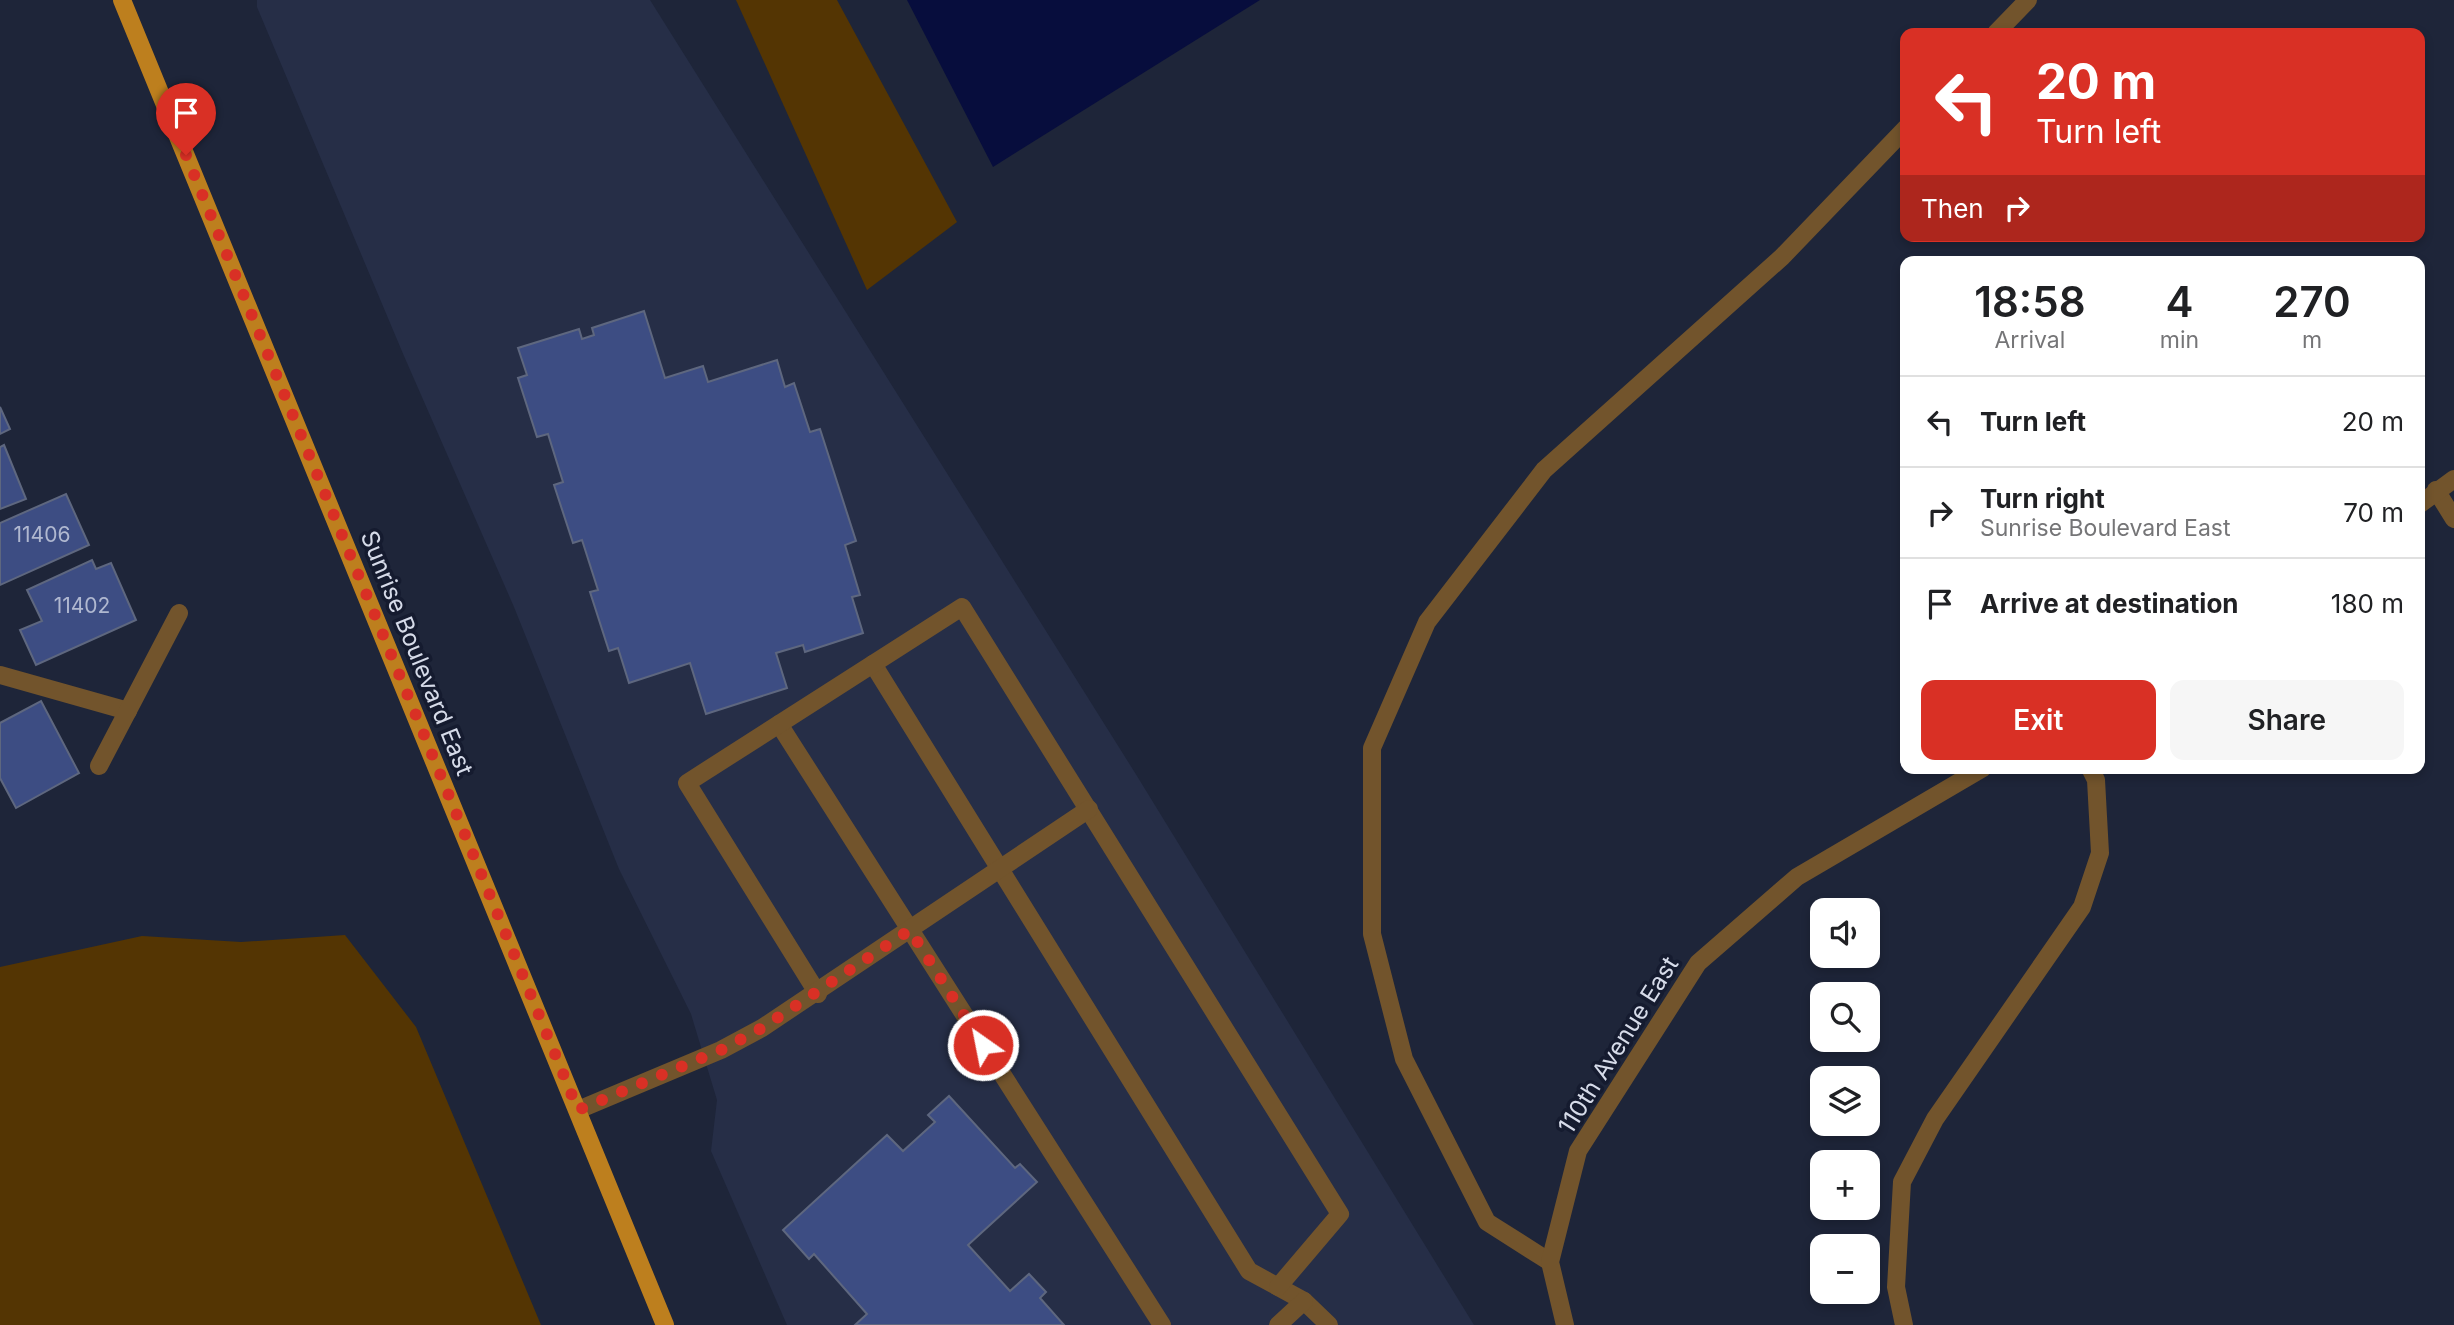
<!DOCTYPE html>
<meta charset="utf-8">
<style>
:root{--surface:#fff;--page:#f6f6f6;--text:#202124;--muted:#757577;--line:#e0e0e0;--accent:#d93025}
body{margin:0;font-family:Inter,sans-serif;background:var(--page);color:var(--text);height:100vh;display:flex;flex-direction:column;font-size:26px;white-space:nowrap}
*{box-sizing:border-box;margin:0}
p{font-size:23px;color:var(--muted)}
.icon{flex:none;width:38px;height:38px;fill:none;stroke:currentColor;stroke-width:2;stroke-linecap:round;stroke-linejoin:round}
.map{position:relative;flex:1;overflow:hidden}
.sheet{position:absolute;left:1900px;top:256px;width:525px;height:518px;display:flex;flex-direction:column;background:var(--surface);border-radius:14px;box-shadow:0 4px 10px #0003}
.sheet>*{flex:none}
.banner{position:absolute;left:1900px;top:28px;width:525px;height:214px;border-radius:14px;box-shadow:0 4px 10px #0003;background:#d93025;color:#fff;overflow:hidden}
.controls{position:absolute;left:1810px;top:898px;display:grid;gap:14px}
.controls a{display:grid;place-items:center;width:70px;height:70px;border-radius:14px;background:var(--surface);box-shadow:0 4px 10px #0003;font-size:35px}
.pin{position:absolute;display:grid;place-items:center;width:60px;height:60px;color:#fff;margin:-72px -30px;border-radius:50% 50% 50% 0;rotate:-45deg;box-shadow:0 0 7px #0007}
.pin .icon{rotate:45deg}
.me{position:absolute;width:77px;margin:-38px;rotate:327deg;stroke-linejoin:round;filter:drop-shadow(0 0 5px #0008)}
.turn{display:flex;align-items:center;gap:24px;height:147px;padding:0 21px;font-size:32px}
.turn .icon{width:91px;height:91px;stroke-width:2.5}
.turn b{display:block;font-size:49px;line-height:60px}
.then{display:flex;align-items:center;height:66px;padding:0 21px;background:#0003;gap:14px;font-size:26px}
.eta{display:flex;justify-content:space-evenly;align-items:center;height:119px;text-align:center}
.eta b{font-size:42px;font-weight:600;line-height:49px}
.button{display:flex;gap:14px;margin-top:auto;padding:14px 21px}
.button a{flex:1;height:80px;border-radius:14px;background:var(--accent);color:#fff;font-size:28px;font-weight:600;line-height:80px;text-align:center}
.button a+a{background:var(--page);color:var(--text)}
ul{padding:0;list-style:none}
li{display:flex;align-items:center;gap:21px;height:91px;padding:0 21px;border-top:2px solid var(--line)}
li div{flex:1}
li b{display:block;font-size:26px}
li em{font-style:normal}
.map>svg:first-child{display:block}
.built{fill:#262e47}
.green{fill:#543503}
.water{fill:#070d3d}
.building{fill:#3d4d83;stroke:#5e677f;stroke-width:2}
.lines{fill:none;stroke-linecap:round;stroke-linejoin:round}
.minor{stroke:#72542c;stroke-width:18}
.major{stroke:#bd7f1e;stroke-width:18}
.route{stroke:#d93025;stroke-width:12;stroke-dasharray:0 21.6}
.labels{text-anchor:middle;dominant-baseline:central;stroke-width:7;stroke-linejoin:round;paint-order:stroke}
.number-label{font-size:21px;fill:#b0b8d0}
.street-label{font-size:24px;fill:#d6dbe9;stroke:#151b2f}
</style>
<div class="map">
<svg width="2454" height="1325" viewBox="0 0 2454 1325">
<rect width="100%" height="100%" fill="#1e2539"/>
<!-- built -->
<path class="built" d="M257 0H650L1137 776 1474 1325H787L711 1151 717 1100 691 1014 619 869 514 607 404 356 257 7Z"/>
<!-- green -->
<g class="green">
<path d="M736 0H837L957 222 867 290Z"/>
<path d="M345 935 416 1027 541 1325H0V967L142 936 241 942Z"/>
</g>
<!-- water -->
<path class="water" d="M907 0H1260L993 167Z"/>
<!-- building -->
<g class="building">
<path d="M644 311 665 378 703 366 708 382 777 360 785 387 794 383 810 432 820 429 856 541 845 545 860 595 852 597 863 633 805 652 803 645 776 653 787 688 706 714 690 663 629 683 618 648 609 651 590 592 598 590 582 540 573 543 554 485 563 482 548 434 537 437 518 378 527 375 518 348 579 329 582 339 594 335 592 328Z"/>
<path d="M0 407 10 429 0 434Z"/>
<path d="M4 445 26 499 0 509V447Z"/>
<path d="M66 494 89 545 0 585V523Z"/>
<path d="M92 560 96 569 111 563 136 620 36 665 20 630 42 621 27 590Z"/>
<path d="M41 701 79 773 16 808 0 778V723Z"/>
<path d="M949 1096 1015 1168 1020 1164 1037 1182 968 1245 1010 1291 1029 1274 1046 1292 1040 1298 1064 1325H855L867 1314 814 1254 809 1259 783 1230 887 1135 903 1151 935 1122 928 1115Z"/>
</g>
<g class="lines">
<!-- minor -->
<g class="minor">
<path d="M1996 33 2028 0"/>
<path d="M2436 490 2454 519"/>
<path d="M2420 504 2454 479"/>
<path d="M873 664 1249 1271 1304 1301 1329 1325"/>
<path d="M0 675 128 711"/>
<path d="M779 724 1162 1325"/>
<path d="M99 766 179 613"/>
<path d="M818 994 687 783 962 607 1340 1214 1278 1287"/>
<path d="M578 1110 721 1050 762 1028 1089 809"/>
<path d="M1550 1262 1487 1222 1404 1059 1372 934V748L1427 622 1544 470 1782 257 1906 128"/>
<path d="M1278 1325 1304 1301"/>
<path d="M1565 1325 1550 1262 1578 1151 1698 963 1797 877 1983 768"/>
<path d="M1904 1325 1896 1287 1902 1182 1935 1119 2082 907 2100 853 2096 780 2090 768"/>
</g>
<!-- major -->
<path class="major" d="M122 0 665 1325"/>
</g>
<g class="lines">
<!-- route -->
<path class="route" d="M186 155 578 1110 721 1050 762 1028 910 930 983 1045"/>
</g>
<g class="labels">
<!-- number labels -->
<g class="number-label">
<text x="42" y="534">11406</text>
<text x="82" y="605">11402</text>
</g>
<!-- street labels -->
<g class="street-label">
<text transform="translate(417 653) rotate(68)">Sunrise Boulevard East</text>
<text transform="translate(1618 1045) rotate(-58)">110th Avenue East</text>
</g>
</g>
</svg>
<div class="controls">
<a><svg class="icon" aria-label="sound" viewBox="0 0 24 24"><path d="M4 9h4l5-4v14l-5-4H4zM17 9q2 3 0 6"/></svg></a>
<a><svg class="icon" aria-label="search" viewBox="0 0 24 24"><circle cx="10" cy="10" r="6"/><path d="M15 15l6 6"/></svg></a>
<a><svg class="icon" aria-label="layers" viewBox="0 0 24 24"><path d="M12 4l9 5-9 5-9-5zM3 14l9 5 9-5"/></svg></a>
<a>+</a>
<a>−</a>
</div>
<div class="pin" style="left:186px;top:155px;background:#d93025"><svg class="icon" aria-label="arrive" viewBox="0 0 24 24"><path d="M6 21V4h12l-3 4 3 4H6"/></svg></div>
<svg class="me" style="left:983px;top:1045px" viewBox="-20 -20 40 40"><circle r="17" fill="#d93025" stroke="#fff" stroke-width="3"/><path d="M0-11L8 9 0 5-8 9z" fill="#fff"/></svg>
<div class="banner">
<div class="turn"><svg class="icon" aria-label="left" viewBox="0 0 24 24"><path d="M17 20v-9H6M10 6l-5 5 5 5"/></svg><div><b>20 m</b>Turn left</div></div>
<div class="then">Then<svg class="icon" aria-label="right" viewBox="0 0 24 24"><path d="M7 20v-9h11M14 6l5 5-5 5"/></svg></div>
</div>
<section class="sheet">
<div class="eta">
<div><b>18:58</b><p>Arrival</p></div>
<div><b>4</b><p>min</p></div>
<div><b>270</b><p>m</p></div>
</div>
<ul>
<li><svg class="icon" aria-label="left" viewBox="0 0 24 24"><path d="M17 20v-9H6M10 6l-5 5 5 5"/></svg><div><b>Turn left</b></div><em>20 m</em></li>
<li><svg class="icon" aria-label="right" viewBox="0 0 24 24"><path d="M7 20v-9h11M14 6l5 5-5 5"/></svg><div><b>Turn right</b><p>Sunrise Boulevard East</p></div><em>70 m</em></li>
<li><svg class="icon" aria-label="arrive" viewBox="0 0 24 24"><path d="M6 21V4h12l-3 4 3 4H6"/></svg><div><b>Arrive at destination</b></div><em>180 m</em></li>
</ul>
<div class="button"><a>Exit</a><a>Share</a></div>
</section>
</div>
